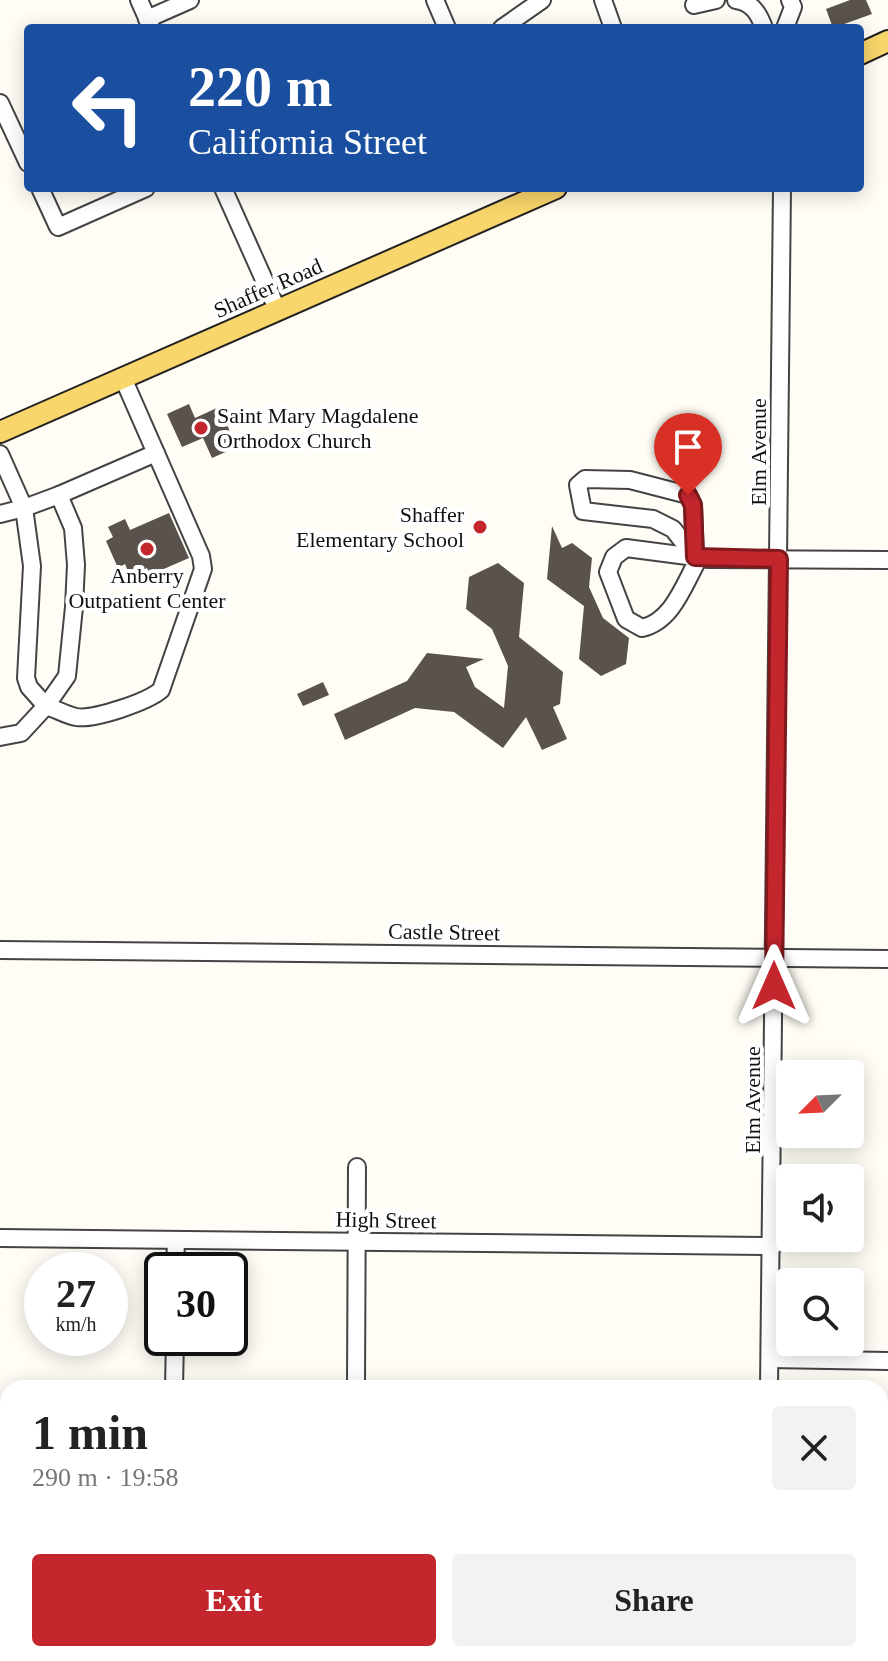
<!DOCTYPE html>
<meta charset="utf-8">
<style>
:root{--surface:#fff;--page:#f2f2f2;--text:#222;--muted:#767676;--accent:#c4262e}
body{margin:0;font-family:Georgia,serif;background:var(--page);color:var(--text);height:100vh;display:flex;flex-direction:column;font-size:30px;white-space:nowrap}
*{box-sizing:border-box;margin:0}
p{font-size:26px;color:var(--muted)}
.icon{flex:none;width:44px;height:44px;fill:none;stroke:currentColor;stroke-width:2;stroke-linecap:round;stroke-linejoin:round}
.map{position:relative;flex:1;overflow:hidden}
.side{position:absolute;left:0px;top:1380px;width:888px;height:282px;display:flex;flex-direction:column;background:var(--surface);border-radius:24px 24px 0 0;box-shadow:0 4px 20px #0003}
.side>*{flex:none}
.top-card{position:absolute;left:24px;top:24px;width:840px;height:168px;border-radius:8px;box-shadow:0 4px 20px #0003;background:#1a4fa0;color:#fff;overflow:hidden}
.needle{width:52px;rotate:246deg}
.buttons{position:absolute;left:776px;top:1060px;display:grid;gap:16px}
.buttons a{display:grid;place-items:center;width:88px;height:88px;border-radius:8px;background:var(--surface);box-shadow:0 4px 20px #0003;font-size:40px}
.speed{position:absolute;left:24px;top:1252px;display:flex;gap:16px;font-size:40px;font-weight:700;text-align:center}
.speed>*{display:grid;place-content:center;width:104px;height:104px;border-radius:50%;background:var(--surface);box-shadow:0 4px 20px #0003;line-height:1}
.speed small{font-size:20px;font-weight:400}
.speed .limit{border:4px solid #111;border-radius:12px;background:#fff;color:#111}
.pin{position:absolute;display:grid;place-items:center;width:68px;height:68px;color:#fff;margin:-82px -34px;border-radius:50% 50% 50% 0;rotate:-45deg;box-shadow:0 0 8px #0007}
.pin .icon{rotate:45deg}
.me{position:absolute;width:88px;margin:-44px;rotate:0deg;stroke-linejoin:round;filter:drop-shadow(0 0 6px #0008)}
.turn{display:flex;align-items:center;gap:28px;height:168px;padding:0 32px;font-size:36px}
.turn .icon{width:104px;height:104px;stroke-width:2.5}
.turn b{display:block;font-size:56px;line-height:68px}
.round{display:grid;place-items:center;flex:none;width:84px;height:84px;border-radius:8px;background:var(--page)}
.overview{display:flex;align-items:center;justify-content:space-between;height:136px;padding:0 32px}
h1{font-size:48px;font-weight:600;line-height:60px}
.cta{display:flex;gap:16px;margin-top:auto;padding:16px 32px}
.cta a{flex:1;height:92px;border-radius:8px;background:var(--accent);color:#fff;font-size:32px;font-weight:600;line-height:92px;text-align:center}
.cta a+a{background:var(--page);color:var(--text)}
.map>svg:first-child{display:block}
.green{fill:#d5ebbd}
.building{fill:#5a524d}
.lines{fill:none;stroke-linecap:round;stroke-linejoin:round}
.minor-casing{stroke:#444;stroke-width:20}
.major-casing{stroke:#222;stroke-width:24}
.minor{stroke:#fff;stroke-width:16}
.major{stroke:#f9d66b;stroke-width:20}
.route-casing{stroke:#7f191e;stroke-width:20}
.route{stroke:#c4262e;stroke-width:14}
.poi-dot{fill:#c4262e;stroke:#fff;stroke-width:3}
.labels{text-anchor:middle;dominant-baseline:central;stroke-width:8;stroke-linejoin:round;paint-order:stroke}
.street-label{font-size:22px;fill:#111;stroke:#fff}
.poi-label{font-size:22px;fill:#111;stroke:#fff;text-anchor:start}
</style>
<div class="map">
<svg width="888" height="1661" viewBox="0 0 888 1661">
<rect width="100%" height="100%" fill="#fffdf5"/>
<!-- green -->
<path class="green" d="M880 1557 888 1558V1661H777L778 1654H880Z"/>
<!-- building -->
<g class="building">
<path d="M850 0H866L872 14 833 28 826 9Z"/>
<path d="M189 404 195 418 219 407 237 447 212 458 203 438 182 447 167 414Z"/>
<path d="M169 513 189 558 150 575 147 568 130 576 125 564 118 568 106 541 113 537 108 527 125 519 130 530Z"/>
<path d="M552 526 562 548 572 543 592 558 589 587 603 618 629 638 626 664 601 676 579 659 584 606 547 579Z"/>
<path d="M498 563 524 583 519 637 563 672 560 704 553 707 567 739 542 750 526 717 503 748 454 712 415 708 345 740 334 714 407 681 427 653 484 659 466 667 475 687 504 708 508 666 492 629 466 609 469 577Z"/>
<path d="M323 682 329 695 303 706 297 694Z"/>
</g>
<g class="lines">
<!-- minor casing -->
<g class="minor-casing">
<g id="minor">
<path d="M139 0 151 27"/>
<path d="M435 0 447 28"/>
<path d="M603 0 613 28"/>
<path d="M736 0C752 2 759 14 764 28"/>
<path d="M694 5 716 0"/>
<path d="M147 19 190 0"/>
<path d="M502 28 542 0"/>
<path d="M785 28 793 7 790 0"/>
<path d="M0 103 28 163"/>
<path d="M40 188 58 227 146 188"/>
<path d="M223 188 278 311"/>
<path d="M0 454 24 508 59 495"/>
<path d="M585 479 630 480 688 495 693 505 695 557 673 529 653 519 583 511 578 485Z"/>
<path d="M0 514 24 508 32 566 26 678 29 687 46 706 67 676 74 607 76 565 73 528 59 495 156 453"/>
<path d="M699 558C684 584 673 621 642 628L626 619 608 572 614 557 626 548 695 557 709 559 888 560"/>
<path d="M0 737 21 733 46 706C56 709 66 715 76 717 94 720 147 702 161 690L203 569 201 556 123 378"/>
<path d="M0 950 888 959"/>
<path d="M0 1238 773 1246"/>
<path d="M175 1270 176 1240"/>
<path d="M770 1359 888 1361"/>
<path d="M174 1388 175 1338"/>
<path d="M356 1388 357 1167"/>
<path d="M769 1388 782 188"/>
<path d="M880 1542H888"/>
<path d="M0 1651H8"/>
<path d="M274 1654 762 1658"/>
</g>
</g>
<!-- major casing -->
<g class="major-casing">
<g id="major">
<path d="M860 54 888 41"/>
<path d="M0 432 556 188"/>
</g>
</g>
<!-- minor -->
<use href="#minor" class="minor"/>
<!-- major -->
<use href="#major" class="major"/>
</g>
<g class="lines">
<!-- route casing -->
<g class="route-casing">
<path id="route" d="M688 495 693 505 695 557 779 559 774 986"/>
</g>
<!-- route -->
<use href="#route" class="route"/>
</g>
<!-- markers -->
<g class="poi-dot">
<circle cx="201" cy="428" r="8"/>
<circle cx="480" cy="527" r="8"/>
<circle cx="147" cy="549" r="8"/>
</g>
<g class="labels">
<!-- street labels -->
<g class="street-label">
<text transform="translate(268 288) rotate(-24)">Shaffer Road</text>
<text transform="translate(758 452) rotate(-90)">Elm Avenue</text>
<text transform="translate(444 932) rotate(1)">Castle Street</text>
<text transform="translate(752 1100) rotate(-90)">Elm Avenue</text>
<text transform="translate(386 1220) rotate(1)">High Street</text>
</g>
<!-- poi labels -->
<g class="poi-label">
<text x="217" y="415">Saint Mary Magdalene<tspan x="217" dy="25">Orthodox Church</tspan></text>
<text x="464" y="514" text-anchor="end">Shaffer<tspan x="464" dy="25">Elementary School</tspan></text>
<text x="147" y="575" text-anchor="middle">Anberry<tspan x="147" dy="25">Outpatient Center</tspan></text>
</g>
</g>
</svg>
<div class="buttons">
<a><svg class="needle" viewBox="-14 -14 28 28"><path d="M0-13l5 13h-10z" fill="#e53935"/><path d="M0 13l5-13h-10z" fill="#767676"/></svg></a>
<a><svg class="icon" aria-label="sound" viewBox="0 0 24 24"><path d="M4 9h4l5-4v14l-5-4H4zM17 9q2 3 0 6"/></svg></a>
<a><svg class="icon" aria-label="search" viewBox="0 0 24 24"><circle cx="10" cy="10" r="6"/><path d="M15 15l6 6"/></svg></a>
</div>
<div class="speed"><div>27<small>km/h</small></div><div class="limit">30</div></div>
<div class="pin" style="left:688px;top:495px;background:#d93025"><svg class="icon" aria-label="arrive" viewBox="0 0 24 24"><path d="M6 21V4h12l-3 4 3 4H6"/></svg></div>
<svg class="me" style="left:774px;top:986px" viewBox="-20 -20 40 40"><path d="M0-17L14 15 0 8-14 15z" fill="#c4262e" stroke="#fff" stroke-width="4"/></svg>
<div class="top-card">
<div class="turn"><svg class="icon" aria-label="left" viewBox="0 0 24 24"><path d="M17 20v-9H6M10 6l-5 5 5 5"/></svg><div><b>220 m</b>California Street</div></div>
</div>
<section class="side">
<div class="overview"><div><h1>1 min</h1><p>290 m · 19:58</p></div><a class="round"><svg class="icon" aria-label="close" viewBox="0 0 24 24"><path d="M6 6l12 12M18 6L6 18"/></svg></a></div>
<div class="cta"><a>Exit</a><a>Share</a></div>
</section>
</div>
